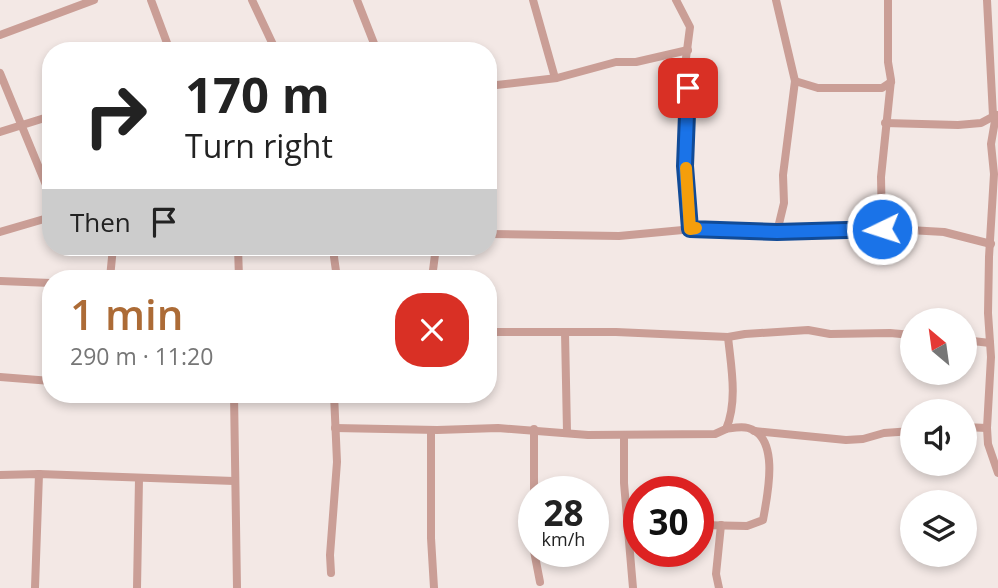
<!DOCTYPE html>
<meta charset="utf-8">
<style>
:root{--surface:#fff;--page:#f2f2f2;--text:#222;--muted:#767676;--accent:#ac6b36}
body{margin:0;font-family:"Open Sans",sans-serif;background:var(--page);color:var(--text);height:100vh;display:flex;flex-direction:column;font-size:26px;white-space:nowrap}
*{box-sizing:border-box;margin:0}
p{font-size:23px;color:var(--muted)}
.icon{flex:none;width:38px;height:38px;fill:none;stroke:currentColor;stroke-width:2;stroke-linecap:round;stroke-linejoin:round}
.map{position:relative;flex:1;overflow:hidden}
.side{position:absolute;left:42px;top:270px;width:455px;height:133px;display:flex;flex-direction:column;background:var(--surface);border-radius:28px;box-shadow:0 4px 10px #0003}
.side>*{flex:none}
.hud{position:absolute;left:42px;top:42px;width:455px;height:214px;border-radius:28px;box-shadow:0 4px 10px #0003;background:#fff;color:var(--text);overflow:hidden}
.needle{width:46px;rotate:331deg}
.controls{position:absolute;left:900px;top:308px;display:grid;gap:14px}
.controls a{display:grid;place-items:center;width:77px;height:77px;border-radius:50%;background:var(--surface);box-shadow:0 4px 10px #0003;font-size:35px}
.speed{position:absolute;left:518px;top:476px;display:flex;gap:14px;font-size:35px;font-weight:700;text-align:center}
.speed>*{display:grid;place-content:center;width:91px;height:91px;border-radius:50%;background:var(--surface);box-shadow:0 4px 10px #0003;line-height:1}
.speed small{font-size:18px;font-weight:400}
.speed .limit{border:10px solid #d22;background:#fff;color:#111}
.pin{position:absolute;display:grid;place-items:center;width:60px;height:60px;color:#fff;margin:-30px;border-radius:14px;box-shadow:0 4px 10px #0006}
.me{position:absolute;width:77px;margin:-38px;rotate:266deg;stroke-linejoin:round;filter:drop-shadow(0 0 5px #0008)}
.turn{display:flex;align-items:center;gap:24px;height:147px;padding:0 28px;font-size:32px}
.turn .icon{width:91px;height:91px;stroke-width:2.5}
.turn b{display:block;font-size:49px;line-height:60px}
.then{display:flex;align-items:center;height:66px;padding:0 28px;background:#0003;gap:14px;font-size:26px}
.round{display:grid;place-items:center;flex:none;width:74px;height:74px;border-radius:28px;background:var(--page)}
.headline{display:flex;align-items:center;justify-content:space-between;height:119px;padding:0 28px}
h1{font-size:42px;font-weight:600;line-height:52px;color:var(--accent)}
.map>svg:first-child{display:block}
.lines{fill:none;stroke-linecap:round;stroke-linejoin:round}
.street{stroke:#ca9e96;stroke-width:8}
.route-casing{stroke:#114b97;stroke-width:18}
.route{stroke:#1a73e8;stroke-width:12}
.slow{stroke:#f59e0b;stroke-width:12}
</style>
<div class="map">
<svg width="998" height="588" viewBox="0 0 998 588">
<rect width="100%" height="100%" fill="#f3e8e5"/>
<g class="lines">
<!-- street -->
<g class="street">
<path d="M151 0 170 51"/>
<path d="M252 0 276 51"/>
<path d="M357 0 377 51"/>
<path d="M533 0 555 78"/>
<path d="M676 0 690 27 686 58 685 166 690 229"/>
<path d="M776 0 795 81 783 175 784 203 777 232"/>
<path d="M987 0 993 116"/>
<path d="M0 35 94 0"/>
<path d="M0 73 51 197"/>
<path d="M795 81 818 88H882L891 82"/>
<path d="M488 86 557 78 616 62H636L688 50"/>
<path d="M996 115 991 144 994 174 989 257 988 313 991 357 987 428 988 444 998 473"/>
<path d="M885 123 958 125 981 123 996 115"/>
<path d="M0 132 51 116"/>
<path d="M882 229 881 177 891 80 888 62V0"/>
<path d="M0 232 51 217"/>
<path d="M488 234 619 236 704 228 729 231 783 232 844 231 874 228 944 232 991 244"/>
<path d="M238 247 239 278"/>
<path d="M335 247 334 257 337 278"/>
<path d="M110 278 113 247"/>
<path d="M432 278 436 247"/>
<path d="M0 281 51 283"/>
<path d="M488 332H616L728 337 745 334 808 330 830 334 890 333 912 335"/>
<path d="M565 332 567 432"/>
<path d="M964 340 990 343"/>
<path d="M0 377 51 381"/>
<path d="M234 394 237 588"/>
<path d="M964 427 987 428"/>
<path d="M335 428 437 430 498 428 588 435 715 434 726 429C738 401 731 366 728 337"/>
<path d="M431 430V538L434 588"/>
<path d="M754 431 846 440 863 439 884 433 912 431"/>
<path d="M624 435V483L633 588"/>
<path d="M0 475 39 474 234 481"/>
<path d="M700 525 747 526 763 520C767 497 781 437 748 428 741 426 733 428 726 429"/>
<path d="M534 548V429"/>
<path d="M534 551 540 582"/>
<path d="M331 573 330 555 337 462 334 394"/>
<path d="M35 588 39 474"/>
<path d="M137 588 139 479"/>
<path d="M719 588 716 574 721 525"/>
</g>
</g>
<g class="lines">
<!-- route casing -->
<g class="route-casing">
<path id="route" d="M688 88 685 166 690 229 777 232 882 229"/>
</g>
<!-- route -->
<use href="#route" class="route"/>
<!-- slow -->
<path class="slow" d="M686 168 690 229 696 228"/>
</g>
</svg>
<div class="controls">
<a><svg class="needle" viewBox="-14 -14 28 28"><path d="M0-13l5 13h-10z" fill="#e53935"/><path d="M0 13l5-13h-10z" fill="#767676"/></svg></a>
<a><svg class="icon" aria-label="sound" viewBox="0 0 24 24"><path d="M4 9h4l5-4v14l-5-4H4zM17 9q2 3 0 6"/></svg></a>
<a><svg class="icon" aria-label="layers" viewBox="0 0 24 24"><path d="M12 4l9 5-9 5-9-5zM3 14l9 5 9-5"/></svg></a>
</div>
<div class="speed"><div>28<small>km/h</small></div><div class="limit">30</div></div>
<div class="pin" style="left:688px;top:88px;background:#d93025"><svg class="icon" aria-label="arrive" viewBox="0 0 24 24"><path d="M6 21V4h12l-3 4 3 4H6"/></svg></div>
<svg class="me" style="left:882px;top:229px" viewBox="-20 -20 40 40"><circle r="17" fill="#1a73e8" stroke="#fff" stroke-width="3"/><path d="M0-11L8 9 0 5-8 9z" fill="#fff"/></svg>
<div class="hud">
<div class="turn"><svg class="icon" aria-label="right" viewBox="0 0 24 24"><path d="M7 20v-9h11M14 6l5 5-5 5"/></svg><div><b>170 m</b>Turn right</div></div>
<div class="then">Then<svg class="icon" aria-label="arrive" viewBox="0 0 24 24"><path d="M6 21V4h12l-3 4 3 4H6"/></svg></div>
</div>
<section class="side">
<div class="headline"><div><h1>1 min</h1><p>290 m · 11:20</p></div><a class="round" style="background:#d93025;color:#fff"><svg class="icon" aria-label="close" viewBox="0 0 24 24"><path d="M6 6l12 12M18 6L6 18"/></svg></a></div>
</section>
</div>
